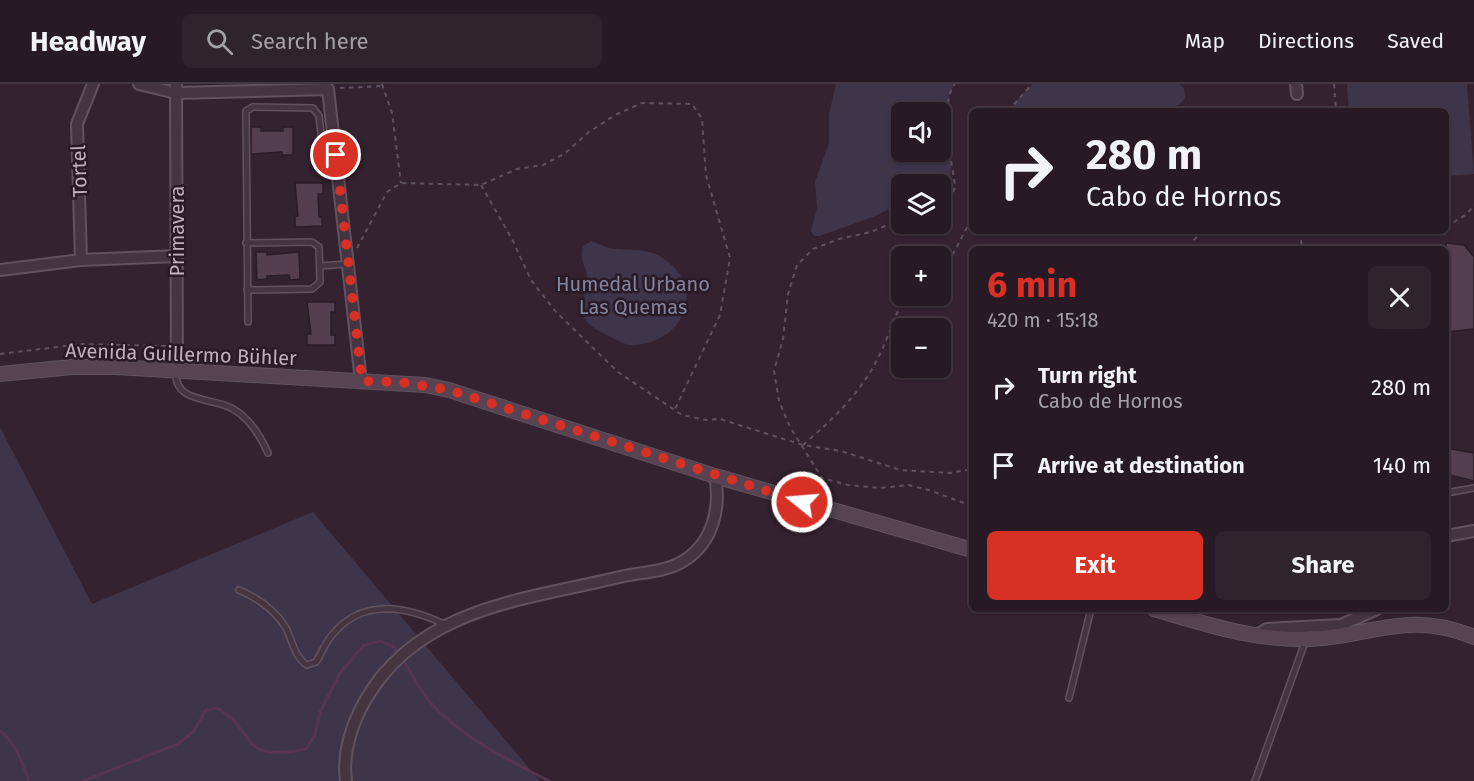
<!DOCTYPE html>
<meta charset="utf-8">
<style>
:root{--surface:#271a24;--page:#2f232c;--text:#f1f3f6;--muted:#a4a1a6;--line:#433841;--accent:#d93025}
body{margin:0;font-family:"Fira Sans",sans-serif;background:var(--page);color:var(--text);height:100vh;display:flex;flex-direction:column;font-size:22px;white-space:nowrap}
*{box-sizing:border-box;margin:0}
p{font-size:20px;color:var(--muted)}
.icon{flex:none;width:33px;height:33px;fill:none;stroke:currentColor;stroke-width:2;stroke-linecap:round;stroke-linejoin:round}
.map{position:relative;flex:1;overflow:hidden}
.details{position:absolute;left:969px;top:162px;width:480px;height:366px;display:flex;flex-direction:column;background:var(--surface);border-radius:9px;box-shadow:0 2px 4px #0004,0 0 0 2px var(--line)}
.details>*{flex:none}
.guide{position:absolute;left:969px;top:24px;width:480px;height:126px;border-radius:9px;box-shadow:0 2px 4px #0004,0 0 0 2px var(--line);background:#271a24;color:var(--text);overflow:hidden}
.buttons{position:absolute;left:891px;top:18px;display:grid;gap:12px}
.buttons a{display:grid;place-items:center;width:60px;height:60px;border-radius:9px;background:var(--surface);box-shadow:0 2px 4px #0004,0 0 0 2px var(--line);font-size:30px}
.pin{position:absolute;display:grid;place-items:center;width:51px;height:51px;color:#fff;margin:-26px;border:3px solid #fff;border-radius:50%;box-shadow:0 2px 6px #0007}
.me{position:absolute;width:66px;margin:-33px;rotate:287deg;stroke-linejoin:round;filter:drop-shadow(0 0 4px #0008)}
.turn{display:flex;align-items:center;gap:21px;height:126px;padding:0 18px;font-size:27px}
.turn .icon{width:78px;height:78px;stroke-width:2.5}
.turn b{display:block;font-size:42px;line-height:51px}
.round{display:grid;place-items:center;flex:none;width:63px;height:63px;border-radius:9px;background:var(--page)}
.overview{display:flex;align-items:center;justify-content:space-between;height:102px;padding:0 18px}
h1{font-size:36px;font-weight:700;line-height:45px;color:var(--accent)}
.primary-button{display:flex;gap:12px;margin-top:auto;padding:12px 18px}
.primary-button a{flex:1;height:69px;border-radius:9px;background:var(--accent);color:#fff;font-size:24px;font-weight:700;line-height:69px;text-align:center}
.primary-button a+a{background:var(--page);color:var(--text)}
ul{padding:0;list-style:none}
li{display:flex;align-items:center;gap:18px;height:78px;padding:0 18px}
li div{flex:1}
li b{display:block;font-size:22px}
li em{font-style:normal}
header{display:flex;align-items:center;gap:36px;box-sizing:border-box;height:84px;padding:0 30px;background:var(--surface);border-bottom:2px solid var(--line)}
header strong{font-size:28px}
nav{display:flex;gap:33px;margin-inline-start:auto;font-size:21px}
.search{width:420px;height:54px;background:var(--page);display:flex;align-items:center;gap:15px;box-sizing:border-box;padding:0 21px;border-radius:9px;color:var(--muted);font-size:22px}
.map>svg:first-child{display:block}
.green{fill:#3e354b;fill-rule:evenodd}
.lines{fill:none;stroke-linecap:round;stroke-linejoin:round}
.stream{stroke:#563550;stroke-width:3}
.building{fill:#543e50;stroke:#2b1c28;stroke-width:1.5}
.lane-casing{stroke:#62525f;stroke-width:8}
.street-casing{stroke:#62525f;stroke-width:14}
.secondary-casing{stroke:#62525f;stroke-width:16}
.path{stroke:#5e5161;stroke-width:2;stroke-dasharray:4.5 4.5;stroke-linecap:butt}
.lane{stroke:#453541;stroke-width:5}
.street{stroke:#453541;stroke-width:10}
.secondary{stroke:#574352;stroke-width:14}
.route{stroke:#d93025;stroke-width:10;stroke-dasharray:0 18}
.labels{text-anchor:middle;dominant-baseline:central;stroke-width:5;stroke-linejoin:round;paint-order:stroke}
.street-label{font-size:20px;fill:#c1afbd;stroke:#291a26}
.park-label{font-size:20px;fill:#8085a0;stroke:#291a26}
</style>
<header>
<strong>Headway</strong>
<div class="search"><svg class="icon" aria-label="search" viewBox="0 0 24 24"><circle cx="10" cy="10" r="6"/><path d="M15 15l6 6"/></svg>Search here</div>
<nav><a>Map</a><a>Directions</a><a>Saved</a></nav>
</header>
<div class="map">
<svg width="1474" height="697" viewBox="0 0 1474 697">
<rect width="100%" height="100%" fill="#342230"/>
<!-- green -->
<g class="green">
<path d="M836 0H955C935 22 966 89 941 106L940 100H902L901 118 878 131 820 152H814L811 147 817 124 815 98 829 59V30ZM940 28V68H902V28Z"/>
<path d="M1033 0H1179L1184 4 1185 14 1179 21 1150 27H1011L1016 17Z"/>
<path d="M1347 0H1467L1474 90 1446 92V27H1349Z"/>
<path d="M591 157C599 160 609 165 617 165 634 167 646 164 661 173 710 203 683 262 630 261 623 260 615 255 609 252 602 249 591 243 586 237 577 224 588 206 587 192 586 179 579 181 583 162Z"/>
<path d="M0 343 92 520 313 428 540 697H0Z"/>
</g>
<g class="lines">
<!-- stream -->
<g class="stream">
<path d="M403 576C411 589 419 604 428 616 460 653 507 675 549 697"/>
<path d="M0 647C16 659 22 678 29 697"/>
<path d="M83 697 178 660 194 647 206 626 218 624C260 652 238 678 306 665L315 651 320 628 340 589 364 561 381 557 394 563 399 571"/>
</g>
</g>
<!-- building -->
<g class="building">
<path d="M251 43H261V47H283V43H293V71H282V68L251 70Z"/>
<path d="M295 99H323V110H318L319 133H322V142L295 143V132H298Z"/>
<path d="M1446 159 1464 161 1474 173V245L1446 248Z"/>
<path d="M256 168H267V171L299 168 300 195 290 196 289 191 267 192V195L257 196Z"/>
<path d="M307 218H335V228H331V251H335V261H307V250H311Z"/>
<path d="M1446 364 1474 369V397L1446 390Z"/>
</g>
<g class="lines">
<!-- lane casing -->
<g class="lane-casing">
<g id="lane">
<path d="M246 159 312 158 319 163 320 198 312 205 247 206"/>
<path d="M320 182 348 180"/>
<path d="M248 238 246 27 253 23 313 24 319 32 325 85"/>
<path d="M176 287C173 320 214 313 233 325 249 334 261 353 268 369"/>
<path d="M1446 409 1474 404"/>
<path d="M239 506C258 514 275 526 286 544 292 556 295 574 307 581L316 578C322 569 325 558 333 550 363 514 406 522 444 540"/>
<path d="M1069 614 1091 525"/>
<path d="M1255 697 1305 558"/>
</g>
</g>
<!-- street casing -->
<g class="street-casing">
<g id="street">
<path d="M139 0 176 9 328 5 361 297"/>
<path d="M176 0 177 285"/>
<path d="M1296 0 1297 10"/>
<path d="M81 176 77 40 93 0"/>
<path d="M0 186 81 176 177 172"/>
<path d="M1446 452 1474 447"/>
<path d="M1257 551 1267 545 1341 541 1377 525"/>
<path d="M346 697C342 669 352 639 366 615 420 522 530 515 624 492 643 488 667 488 685 476 713 458 721 423 715 392"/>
</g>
</g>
<!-- secondary casing -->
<g class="secondary-casing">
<g id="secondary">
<path d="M0 290 72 283H116L425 301 449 306 715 392 972 466"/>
<path d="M1154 525C1202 539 1256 557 1307 555 1370 553 1408 525 1474 553"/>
</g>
</g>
<!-- path -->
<g class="path">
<path d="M382 0 392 29 401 99"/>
<path d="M1334 0 1336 27"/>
<path d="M340 4 382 2"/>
<path d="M1294 25 1306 27"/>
<path d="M1008 27 1032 0"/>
<path d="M481 101 512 155 531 196 556 228 618 288 682 331 706 336 720 335 803 361 841 367 900 386 950 389 972 385"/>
<path d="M940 119 952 112 955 103C952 75 938 23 955 0"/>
<path d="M902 135 871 148 839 155 813 165 797 181 788 210 783 255 774 287 779 317 790 343 822 394 848 401 880 404 908 401 929 406 972 422"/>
<path d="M1446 143 1467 130 1474 121"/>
<path d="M1300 147 1302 165"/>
<path d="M1394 147H1427"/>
<path d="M357 164 387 108 401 99 481 101 517 85 543 81 564 70 589 48 615 31 642 19 692 20 702 35 706 91 730 174 720 231 675 325"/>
<path d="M1192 165 1194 156 1202 147"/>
<path d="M940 184 953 170 972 134"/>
<path d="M0 270 82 260 168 262"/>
<path d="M803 361C832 336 860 310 878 274 889 254 893 231 907 212"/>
</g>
<!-- lane -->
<use href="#lane" class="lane"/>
<!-- street -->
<use href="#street" class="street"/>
<!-- secondary -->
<use href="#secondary" class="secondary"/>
</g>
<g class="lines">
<!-- route -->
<path class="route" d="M336 71 362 297 400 298 449 306 802 418"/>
</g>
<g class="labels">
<!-- street labels -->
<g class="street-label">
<text transform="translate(79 87) rotate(-92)">Tortel</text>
<text transform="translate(177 147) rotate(-90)">Primavera</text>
<text transform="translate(181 270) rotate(2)">Avenida Guillermo Bühler</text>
</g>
<!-- park labels -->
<g class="park-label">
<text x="633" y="200">Humedal Urbano<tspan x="633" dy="23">Las Quemas</tspan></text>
</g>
</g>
</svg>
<div class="buttons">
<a><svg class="icon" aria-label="sound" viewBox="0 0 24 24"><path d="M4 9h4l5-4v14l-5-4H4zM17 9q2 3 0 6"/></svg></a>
<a><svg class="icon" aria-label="layers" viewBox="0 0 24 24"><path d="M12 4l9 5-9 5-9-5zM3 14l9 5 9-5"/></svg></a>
<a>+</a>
<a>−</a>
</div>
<div class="pin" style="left:336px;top:71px;background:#d93025"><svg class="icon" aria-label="arrive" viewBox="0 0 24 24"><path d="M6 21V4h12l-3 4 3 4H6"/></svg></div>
<svg class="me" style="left:802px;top:418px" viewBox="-20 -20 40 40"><circle r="17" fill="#d93025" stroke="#fff" stroke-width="3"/><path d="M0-11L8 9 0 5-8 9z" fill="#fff"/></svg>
<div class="guide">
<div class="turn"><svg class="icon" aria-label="right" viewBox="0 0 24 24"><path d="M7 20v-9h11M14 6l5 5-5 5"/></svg><div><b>280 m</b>Cabo de Hornos</div></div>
</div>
<section class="details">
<div class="overview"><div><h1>6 min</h1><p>420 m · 15:18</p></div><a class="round"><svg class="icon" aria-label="close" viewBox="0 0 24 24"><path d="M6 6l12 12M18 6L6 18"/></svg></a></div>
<ul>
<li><svg class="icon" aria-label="right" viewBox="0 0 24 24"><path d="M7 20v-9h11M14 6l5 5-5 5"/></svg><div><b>Turn right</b><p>Cabo de Hornos</p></div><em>280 m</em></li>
<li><svg class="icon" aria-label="arrive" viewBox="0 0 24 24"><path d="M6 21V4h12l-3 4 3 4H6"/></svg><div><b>Arrive at destination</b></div><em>140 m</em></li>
</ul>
<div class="primary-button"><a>Exit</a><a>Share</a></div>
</section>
</div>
